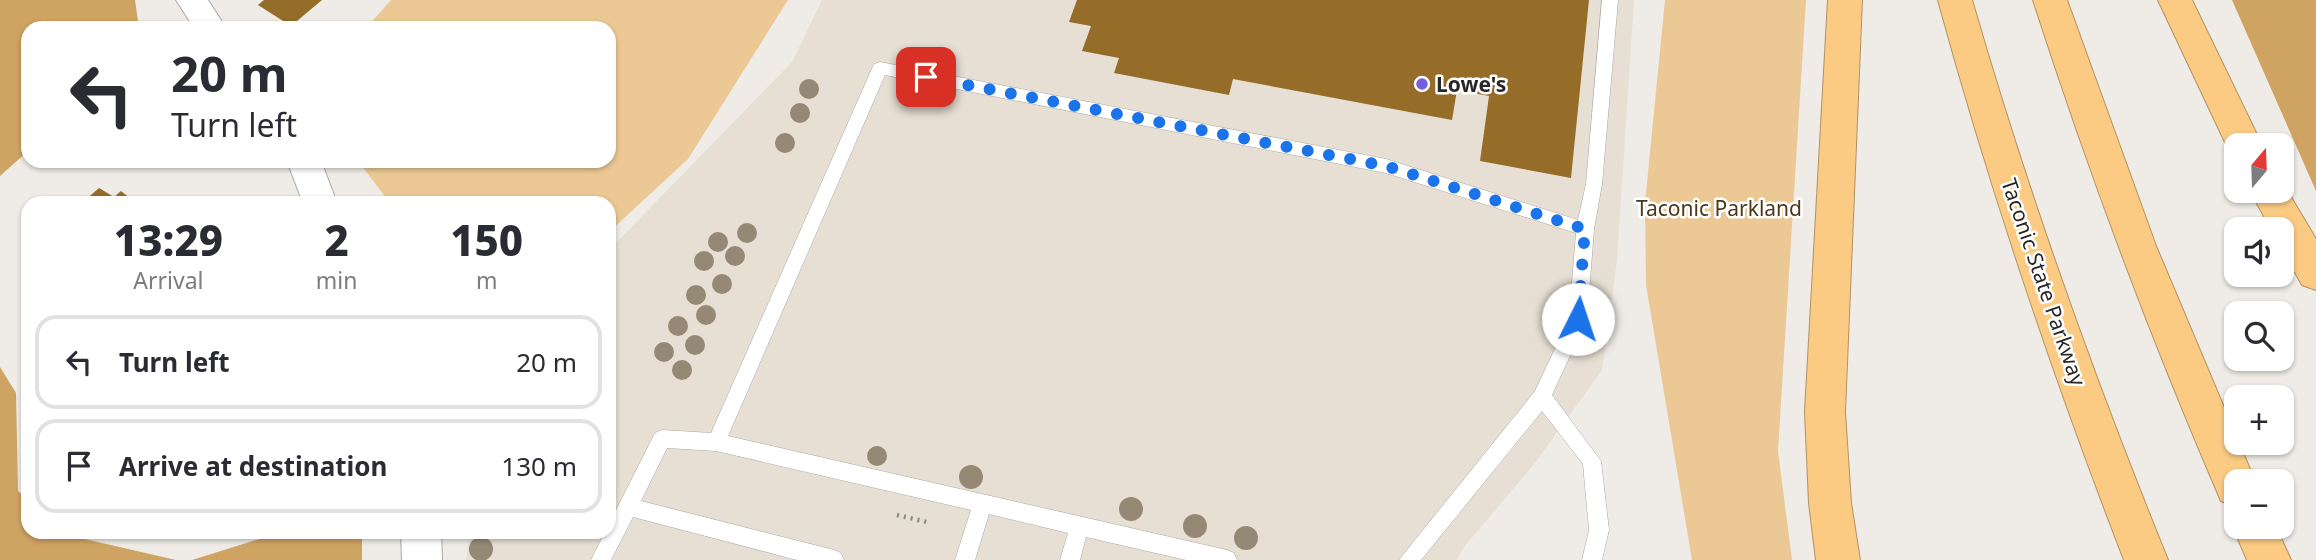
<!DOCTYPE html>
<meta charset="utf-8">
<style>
:root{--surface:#fff;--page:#f7f7f7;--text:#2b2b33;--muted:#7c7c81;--line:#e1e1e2}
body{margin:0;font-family:"Noto Sans",sans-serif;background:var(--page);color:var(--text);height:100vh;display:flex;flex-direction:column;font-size:26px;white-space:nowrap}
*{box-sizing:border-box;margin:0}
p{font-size:23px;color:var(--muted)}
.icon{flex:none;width:38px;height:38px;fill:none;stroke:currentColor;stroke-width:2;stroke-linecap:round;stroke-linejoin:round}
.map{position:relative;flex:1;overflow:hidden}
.sheet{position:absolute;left:21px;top:196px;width:595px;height:343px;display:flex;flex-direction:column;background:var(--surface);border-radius:21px;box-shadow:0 2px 5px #0004}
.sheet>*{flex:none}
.guide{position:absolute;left:21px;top:21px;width:595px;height:147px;border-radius:21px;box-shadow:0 2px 5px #0004;background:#fff;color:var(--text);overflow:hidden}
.needle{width:46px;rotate:19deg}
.fabs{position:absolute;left:2224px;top:133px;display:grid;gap:14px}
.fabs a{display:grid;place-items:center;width:70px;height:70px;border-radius:14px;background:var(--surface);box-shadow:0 2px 5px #0004;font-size:35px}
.pin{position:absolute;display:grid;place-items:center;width:60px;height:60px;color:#fff;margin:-30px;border-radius:14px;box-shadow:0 4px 10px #0006}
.me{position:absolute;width:77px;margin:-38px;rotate:4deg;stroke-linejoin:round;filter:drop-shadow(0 0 5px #0008)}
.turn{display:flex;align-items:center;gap:24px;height:147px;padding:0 35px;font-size:32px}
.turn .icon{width:91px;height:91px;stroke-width:2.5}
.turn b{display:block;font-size:49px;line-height:60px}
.eta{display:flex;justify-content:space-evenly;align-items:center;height:119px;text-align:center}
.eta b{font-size:42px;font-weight:800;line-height:49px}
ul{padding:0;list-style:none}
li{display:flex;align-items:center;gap:21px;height:94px;margin:0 14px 10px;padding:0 21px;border:4px solid var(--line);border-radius:21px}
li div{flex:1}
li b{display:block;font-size:26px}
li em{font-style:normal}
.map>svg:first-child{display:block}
.built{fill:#e7dfd4}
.green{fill:#ebc894}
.forest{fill:#cfa361}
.building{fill:#956c28}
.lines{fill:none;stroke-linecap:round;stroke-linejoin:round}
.lane-casing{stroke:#aba8a4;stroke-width:1}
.street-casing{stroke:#aba8a4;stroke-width:2}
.highway-casing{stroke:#b19262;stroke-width:2}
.path{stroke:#898784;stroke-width:4.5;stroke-dasharray:2 5;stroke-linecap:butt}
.lane{fill:#fff;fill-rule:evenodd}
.street{fill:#fff;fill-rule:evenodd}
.highway{fill:#fbcb83;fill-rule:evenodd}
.tree{fill:#958976}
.route{stroke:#1a73e8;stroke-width:12;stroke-dasharray:0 21.6}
.poi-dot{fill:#735fd9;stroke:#fff;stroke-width:2.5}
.labels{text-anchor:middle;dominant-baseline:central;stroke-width:5;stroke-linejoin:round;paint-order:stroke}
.poi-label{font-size:21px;font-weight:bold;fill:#282725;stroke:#fff;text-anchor:start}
.park-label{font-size:21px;fill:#4b381a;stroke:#fff}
.street-label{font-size:21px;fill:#282725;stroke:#fff}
</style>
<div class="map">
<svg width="2316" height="560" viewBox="0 0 2316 560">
<rect width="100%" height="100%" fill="#efece7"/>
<!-- built -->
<path class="built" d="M822 0H1634L1617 260 1602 370 1535 463 1464 547 1457 560H466L470 532H609V250L792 62Z"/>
<!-- green -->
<g class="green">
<path d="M391 0H788L688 159 609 232V203H390L358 161H609V28H366Z"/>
<path d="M1665 0H1806L1778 451 1792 560H1692L1646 285 1645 203Z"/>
</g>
<!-- forest -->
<g class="forest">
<path d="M0 0H135L139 28H28V151L0 176Z"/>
<path d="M2232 0H2316V191Z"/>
<path d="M0 367 16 393 18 491 28 500V532H64L67 535 176 560H0Z"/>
<path d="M282 532H362V560H192Z"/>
</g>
<!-- building -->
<g class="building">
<path d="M264 0H322L291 26 258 5Z"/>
<path d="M1077 0H1589L1571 178 1480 161 1489 96 1457 90 1452 120 1233 79 1229 95 1114 73 1119 58 1082 51 1091 26 1069 22Z"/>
<path d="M99 188 114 197 121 191 136 203H75L78 200 83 202Z"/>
</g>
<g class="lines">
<!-- lane casing -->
<g class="lane-casing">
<path id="lane" d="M1602 0H1618L1602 184 1594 229 1587 319 1552 395 1601 461 1609 530 1602 560H1582L1589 530 1583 464 1542 411 1421 560H1399L1535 391 1569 319 1576 233 1386 173 885 75 728 436 1227 550 1234 553 1237 560H1186L1086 537 1080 560H1060L1068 533 989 514 975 560H955L971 510 716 451 667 448 641 501 834 550 841 553 844 560H797L633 517 611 560H591L605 532H609V524L655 433 662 430 711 433 874 64 880 62 1386 159 1578 220 1586 184Z"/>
</g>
<!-- street casing -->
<g class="street-casing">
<g id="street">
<path d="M176 0H208L226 28H194Z"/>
<path d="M287 161H321L337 203H303Z"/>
<path d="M401 532H441L442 560H402Z"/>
</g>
</g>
<!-- highway casing -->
<g class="highway-casing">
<g id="highway">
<path d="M1828 0H1862L1845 412 1851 503 1860 560H1816L1809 503 1805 412Z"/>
<path d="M1938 0H1972C2027 190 2093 376 2168 560H2124C2053 376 1990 190 1938 0Z"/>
<path d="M2033 0H2067L2156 246 2255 481H2236V507L2221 501C2150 337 2088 170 2033 0Z"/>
<path d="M2158 0H2192L2262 145H2236V157L2231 155Z"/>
<path d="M2282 182 2316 239V290L2302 285 2282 249V229H2271L2250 191H2282Z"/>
<path d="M2236 518V527H2276L2291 560H2247L2233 527Z"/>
</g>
</g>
<!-- path -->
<path class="path" d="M897 515 927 522"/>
<!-- lane -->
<use href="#lane" class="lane"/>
<!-- street -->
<use href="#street" class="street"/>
<!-- highway -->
<use href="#highway" class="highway"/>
</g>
<!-- trees -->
<g class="tree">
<circle cx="809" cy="89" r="10"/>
<circle cx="800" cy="113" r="10"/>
<circle cx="785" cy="143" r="10"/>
<circle cx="747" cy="233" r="10"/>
<circle cx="718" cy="242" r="10"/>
<circle cx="735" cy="256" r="10"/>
<circle cx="704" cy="261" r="10"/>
<circle cx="722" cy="284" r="10"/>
<circle cx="696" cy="295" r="10"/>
<circle cx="706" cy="315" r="10"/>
<circle cx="678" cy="326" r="10"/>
<circle cx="695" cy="345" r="10"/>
<circle cx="664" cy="352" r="10"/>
<circle cx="682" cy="370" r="10"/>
<circle cx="877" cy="456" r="10"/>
<circle cx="971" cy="477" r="12"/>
<circle cx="1131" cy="509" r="12"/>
<circle cx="1195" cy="526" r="12"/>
<circle cx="1246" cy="538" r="12"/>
<circle cx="481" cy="549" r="12"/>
</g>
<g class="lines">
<!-- route -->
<path class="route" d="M926 77 1386 166 1585 229 1578 319"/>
</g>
<!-- markers -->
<circle class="poi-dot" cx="1422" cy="84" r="7"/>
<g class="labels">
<!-- poi labels -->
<g class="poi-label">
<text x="1436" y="84">Lowe's</text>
</g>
<!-- park labels -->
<g class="park-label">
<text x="1719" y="208">Taconic Parkland</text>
</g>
<!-- street labels -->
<g class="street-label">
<text transform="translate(2044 282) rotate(71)">Taconic State Parkway</text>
</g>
</g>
</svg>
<div class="fabs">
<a><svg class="needle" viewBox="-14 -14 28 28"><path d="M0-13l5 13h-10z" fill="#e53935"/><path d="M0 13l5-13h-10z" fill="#7c7c81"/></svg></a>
<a><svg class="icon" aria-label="sound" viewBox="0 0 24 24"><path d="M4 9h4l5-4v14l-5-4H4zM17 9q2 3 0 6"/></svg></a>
<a><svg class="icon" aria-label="search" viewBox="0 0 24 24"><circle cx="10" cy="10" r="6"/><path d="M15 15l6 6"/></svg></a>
<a>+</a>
<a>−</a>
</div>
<div class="pin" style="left:926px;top:77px;background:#d93025"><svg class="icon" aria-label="arrive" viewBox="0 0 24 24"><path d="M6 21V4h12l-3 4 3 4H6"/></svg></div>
<svg class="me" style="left:1578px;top:319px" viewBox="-20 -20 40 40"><circle r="19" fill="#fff"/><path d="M0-13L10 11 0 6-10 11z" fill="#1a73e8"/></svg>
<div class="guide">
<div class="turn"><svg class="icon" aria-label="left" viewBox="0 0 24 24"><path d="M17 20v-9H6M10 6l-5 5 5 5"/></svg><div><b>20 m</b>Turn left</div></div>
</div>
<section class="sheet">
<div class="eta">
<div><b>13:29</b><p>Arrival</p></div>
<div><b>2</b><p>min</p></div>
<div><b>150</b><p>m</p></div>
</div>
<ul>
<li><svg class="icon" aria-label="left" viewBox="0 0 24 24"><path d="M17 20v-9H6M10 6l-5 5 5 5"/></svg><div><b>Turn left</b></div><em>20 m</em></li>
<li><svg class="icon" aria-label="arrive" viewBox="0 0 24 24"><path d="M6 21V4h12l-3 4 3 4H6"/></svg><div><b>Arrive at destination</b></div><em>130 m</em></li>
</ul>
</section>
</div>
